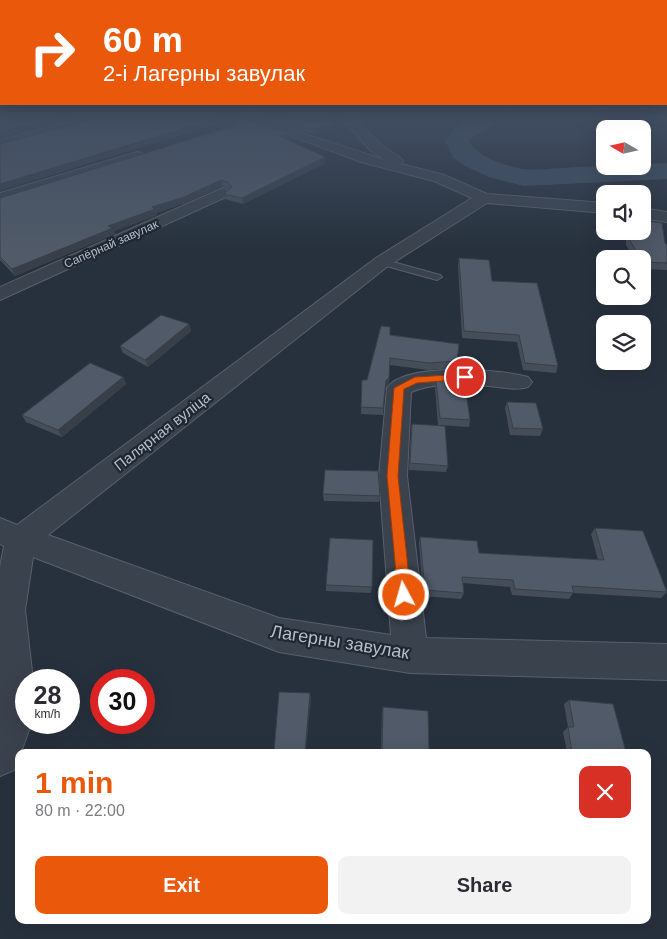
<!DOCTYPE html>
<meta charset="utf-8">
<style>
:root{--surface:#fff;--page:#f2f2f3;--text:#2b2b33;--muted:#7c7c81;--accent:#ea580c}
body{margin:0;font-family:Helvetica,sans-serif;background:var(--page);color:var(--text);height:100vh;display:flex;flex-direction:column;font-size:19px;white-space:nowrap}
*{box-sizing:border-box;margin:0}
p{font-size:16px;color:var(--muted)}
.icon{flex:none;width:28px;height:28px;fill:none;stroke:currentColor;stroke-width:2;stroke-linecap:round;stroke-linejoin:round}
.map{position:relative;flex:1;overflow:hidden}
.panel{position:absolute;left:15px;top:749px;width:636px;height:175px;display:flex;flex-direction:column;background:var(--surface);border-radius:10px;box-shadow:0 5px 20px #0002}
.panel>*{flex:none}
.banner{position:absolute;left:0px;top:0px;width:668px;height:105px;box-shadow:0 5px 20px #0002;background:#ea580c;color:#fff;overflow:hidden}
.needle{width:32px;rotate:279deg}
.fabs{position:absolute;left:596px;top:120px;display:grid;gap:10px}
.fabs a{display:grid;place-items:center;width:55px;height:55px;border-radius:10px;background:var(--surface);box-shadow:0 5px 20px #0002;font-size:25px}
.speed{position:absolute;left:15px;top:669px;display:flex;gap:10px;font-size:25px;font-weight:700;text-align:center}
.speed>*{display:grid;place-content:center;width:65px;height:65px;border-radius:50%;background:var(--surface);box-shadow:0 5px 20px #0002;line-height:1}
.speed small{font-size:12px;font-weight:400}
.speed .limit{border:8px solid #d22;background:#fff;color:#111}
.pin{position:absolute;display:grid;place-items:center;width:42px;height:42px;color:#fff;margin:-21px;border:2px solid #fff;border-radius:50%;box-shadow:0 1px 5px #0007}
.me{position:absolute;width:55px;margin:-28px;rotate:354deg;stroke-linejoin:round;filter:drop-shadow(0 0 4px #0008)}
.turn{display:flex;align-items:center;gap:18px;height:105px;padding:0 20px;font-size:22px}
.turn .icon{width:65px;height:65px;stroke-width:2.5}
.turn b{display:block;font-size:35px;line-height:42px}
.round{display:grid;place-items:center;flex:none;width:52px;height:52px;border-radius:10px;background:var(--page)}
.headline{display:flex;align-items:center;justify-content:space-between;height:85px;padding:0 20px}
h1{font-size:30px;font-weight:700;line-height:38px;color:var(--accent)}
.button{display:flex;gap:10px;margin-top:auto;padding:10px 20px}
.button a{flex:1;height:58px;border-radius:10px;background:var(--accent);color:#fff;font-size:20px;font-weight:700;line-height:58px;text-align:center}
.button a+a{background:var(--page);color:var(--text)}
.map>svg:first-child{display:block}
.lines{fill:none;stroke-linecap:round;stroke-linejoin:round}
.river{fill:#3d4f64;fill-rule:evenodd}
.lane-casing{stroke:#58606b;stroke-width:2}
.street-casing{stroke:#58606b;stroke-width:2}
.lane{fill:#3a424d;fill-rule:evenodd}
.street{fill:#3a424d;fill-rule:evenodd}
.wall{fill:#454d59}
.shaded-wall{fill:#383f49}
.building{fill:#505a68;stroke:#383f49}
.route{fill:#ea580c;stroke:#983908}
.labels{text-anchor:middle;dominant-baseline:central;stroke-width:4.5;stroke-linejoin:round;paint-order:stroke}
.far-street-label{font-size:12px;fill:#b6bec8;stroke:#1f2732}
.street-label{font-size:15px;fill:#b6bec8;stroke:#1f2732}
.near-street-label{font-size:18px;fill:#b6bec8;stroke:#1f2732}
</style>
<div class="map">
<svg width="667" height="939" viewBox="0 0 667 939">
<rect width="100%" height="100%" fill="#27313d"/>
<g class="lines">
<!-- river -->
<path class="river" d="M468 119H500C493 129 478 131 469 141 477 157 506 166 523 169 536 171 552 168 565 168 592 166 616 166 642 166V164L667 163V179L524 186 489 177 465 166 453 157 445 141 455 128Z"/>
<!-- lane casing -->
<g class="lane-casing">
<path id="lane" d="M382 259 440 275 442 277 437 280 379 264 377 262Z"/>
</g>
<!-- street casing -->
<g class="street-casing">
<g id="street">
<path d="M81 119H102L100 121 0 148V140Z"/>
<path d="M240 119H259L385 160 371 151 342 119H355L381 145 401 158 403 161 401 164 444 175 487 194 605 203V213L487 203 388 266 48 535 279 618 391 635 379 476 387 388C404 362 501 369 528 377L532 382 528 387C515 391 502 387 489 386 463 384 436 382 411 392L407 476 426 638 667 644V680L410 673 279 652 33 557 25 610 33 680H26V722H32L21 752H19V759L14 770 0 776V567L4 546 0 544V518L17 525 376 258 472 198 434 181 361 162 308 142 242 121Z"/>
<path d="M137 152 142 153 144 156 142 159 0 203V193Z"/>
<path d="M223 188 228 190 231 193 228 196 0 300V287Z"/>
<path d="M642 208 667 212V222L642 218Z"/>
</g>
</g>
<!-- lane -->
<use href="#lane" class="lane"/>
<!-- street -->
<use href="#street" class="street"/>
</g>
<!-- wall -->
<g class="wall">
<path d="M266 119H323L333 129 312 134Z"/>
<path d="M292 139 287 140 325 157V163L243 204 225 199 224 194 229 189 222 186 185 203 156 213 157 215 114 231 115 234 15 276 0 260V198Z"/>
<path d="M626 231H642L665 243 667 245V270L642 269V259H634L626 245Z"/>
<path d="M459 258 492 281 558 366 556 373 523 370 517 342 462 338 458 265Z"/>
<path d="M189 324 191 331 148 367 123 353 120 346Z"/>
<path d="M390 335 457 361 455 368 428 370 390 365 389 384 385 388 383 415 361 414 362 380H367Z"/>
<path d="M123 377 126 384 62 437 26 422 22 415Z"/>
<path d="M436 381 455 385 470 420 469 427 438 425 435 388Z"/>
<path d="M507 402 543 429 540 436 510 435 505 408Z"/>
<path d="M412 424 448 466 446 472 409 470 411 431Z"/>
<path d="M323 494 380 496 379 502 324 501Z"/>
<path d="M595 528 667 592 661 598 573 593 569 599 512 595 510 587 463 583 464 593 461 599 423 596 419 543 420 537 479 553 598 560 591 534Z"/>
<path d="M326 585 372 587 371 593 326 591Z"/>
<path d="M569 700 626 752H567L563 732 568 727 564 704Z"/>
<path d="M383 707 429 752H381L382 712Z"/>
</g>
<!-- shaded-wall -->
<g class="shaded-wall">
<path d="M51 119H73L0 138V132Z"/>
<path d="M215 119H233L0 191V184Z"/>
<path d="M333 124V129L312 134V129Z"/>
<path d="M292 134V139L280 142 279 136Z"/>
<path d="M325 157V163L243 204 242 198Z"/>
<path d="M221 180 222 186 185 203 156 213 157 215 114 231 115 234 15 276 12 269 152 207Z"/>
<path d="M189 324 191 331 148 367 145 360Z"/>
<path d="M123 377 126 384 62 437 58 430Z"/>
<path d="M389 377V384L385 388 386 381Z"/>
<path d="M310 693 311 698 306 752H305Z"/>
</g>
<!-- building -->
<g class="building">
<path d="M0 119H51L0 132Z"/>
<path d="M93 119H215L0 184V144Z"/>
<path d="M281 119H323L333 124 312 129Z"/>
<path d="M250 121 292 134 279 136 325 157 242 198 224 194 232 187 228 182 221 180 184 197 152 207 155 209 108 226 113 228 12 269 0 257V198Z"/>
<path d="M642 220 662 223 665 243 667 245V263L643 262 642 259H641L629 239V231H642Z"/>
<path d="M459 258 489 260 492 281 537 283 558 366 525 363 519 335 464 331Z"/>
<path d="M161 315 189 324 145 360 120 346Z"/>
<path d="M381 326 390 327V335L459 344 457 361 429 363 390 358 389 377 386 381 383 408 361 407 362 380H367Z"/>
<path d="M90 363 123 377 58 430 22 415Z"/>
<path d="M455 379V385H465L470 420 440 418 436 381Z"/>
<path d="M507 402 536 403 543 429 513 428Z"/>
<path d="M412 424 445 426 448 466 410 463Z"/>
<path d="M325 470 378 471 380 496 323 494Z"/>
<path d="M595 528 643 531 667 592 572 586 574 593 515 589 513 580 462 577 464 593 425 590 420 537 477 541 479 553 604 560Z"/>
<path d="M330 538 373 540 372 587 326 585Z"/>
<path d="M279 692 310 693 305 752H274Z"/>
<path d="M569 700 613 704 626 752H572L568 727H574Z"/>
<path d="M383 707 428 711 429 752H382Z"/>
</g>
<!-- sky -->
<linearGradient id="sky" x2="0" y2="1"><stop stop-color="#151b22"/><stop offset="0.47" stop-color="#414e62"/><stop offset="1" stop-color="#414e62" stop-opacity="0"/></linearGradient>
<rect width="667" height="251" fill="url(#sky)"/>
<!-- route -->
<path class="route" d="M465 374 468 375V379L417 383 404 389 398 476 411 595 409 600 404 602 400 600 398 595 387 476 394 388 415 377Z"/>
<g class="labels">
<!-- far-street labels -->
<g class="far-street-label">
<text transform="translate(111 244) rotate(-24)">Сапёрнай завулак</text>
</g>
<!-- street labels -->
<g class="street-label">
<text transform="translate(162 431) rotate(-38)">Палярная вуліца</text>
</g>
<!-- near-street labels -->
<g class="near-street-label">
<text transform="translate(340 642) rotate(9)">Лагерны завулак</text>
</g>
</g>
</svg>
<div class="fabs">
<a><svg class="needle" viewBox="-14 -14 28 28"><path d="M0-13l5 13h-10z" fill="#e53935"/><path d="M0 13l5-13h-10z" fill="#7c7c81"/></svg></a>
<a><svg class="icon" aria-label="sound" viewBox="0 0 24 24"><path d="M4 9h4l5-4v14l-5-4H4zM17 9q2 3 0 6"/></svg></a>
<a><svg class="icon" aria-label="search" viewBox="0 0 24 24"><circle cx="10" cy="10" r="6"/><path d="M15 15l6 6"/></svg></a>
<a><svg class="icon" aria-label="layers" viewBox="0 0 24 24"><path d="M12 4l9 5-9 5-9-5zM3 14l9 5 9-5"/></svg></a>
</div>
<div class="speed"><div>28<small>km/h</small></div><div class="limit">30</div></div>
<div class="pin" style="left:465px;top:377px;background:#d93025"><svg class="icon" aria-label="arrive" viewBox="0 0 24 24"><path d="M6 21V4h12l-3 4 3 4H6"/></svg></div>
<svg class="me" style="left:404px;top:595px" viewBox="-20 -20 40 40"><circle r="17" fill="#ea580c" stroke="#fff" stroke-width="3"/><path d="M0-11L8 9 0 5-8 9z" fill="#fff"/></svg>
<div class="banner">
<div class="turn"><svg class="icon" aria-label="right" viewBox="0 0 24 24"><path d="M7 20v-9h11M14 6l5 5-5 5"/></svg><div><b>60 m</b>2-і Лагерны завулак</div></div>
</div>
<section class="panel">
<div class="headline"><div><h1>1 min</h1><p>80 m · 22:00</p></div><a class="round" style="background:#d93025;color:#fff"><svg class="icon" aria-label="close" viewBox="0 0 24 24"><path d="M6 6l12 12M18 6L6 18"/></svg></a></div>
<div class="button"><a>Exit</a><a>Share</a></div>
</section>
</div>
